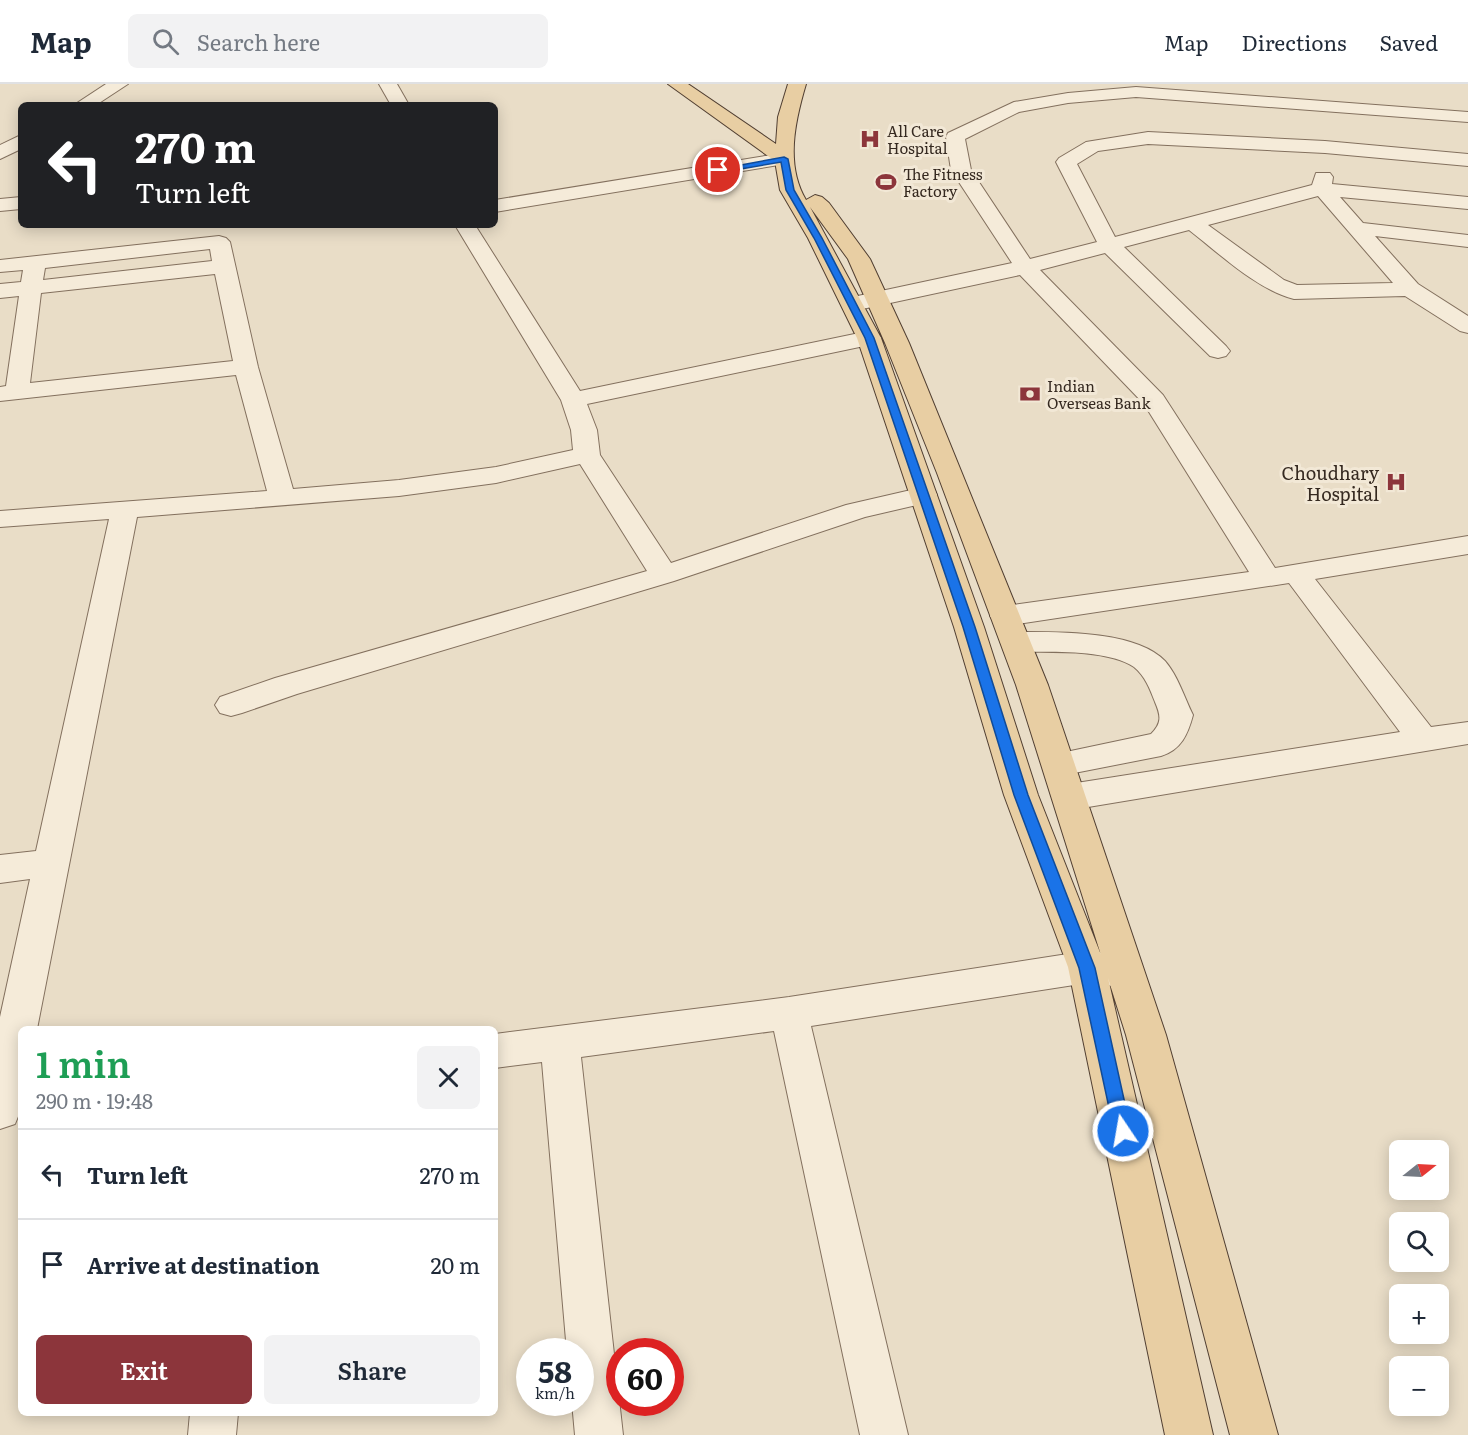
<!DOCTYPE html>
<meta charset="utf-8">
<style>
:root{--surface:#fff;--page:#f2f2f3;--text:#1f2937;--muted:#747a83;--line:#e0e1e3;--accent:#8c353b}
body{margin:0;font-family:Literata,serif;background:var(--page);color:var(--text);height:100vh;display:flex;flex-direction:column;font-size:22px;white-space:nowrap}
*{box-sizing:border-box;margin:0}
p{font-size:20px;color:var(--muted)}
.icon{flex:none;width:33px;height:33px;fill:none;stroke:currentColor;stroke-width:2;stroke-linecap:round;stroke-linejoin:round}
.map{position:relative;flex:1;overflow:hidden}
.panel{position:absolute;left:18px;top:942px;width:480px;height:390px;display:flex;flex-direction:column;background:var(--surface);border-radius:9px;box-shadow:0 3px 15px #0003}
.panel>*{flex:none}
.top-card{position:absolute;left:18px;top:18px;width:480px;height:126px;border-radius:9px;box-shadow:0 3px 15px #0003;background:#202124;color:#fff;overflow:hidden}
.needle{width:39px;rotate:72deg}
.tools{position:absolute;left:1389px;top:1056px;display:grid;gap:12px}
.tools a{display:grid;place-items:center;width:60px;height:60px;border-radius:9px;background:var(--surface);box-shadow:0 3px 15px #0003;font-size:30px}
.speed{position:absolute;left:516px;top:1254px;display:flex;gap:12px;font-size:30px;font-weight:700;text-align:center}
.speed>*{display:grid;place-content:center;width:78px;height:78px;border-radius:50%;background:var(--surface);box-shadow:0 3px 15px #0003;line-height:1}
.speed small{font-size:15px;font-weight:400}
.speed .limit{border:9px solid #d22;background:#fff;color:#111}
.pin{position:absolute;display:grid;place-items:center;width:51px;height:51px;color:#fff;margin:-26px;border:3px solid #fff;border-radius:50%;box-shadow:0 2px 6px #0007}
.me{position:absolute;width:66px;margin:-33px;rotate:348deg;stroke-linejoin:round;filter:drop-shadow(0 0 4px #0008)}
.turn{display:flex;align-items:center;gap:21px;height:126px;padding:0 18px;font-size:27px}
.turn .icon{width:78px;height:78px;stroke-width:2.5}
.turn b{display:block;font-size:42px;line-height:51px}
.round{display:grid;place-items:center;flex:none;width:63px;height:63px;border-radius:9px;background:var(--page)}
.overview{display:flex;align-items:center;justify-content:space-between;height:102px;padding:0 18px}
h1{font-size:36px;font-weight:600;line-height:45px;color:#1e9e55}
.cta{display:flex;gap:12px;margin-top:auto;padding:12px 18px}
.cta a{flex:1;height:69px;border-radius:9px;background:var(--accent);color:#fff;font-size:24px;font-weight:600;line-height:69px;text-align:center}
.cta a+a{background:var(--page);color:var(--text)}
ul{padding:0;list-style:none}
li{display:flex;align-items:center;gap:18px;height:90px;padding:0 18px;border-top:2px solid var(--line)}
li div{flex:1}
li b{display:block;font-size:22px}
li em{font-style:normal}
header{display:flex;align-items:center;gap:36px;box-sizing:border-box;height:84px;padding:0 30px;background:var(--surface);border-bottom:2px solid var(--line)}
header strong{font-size:28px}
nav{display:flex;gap:33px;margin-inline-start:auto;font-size:21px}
.search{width:420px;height:54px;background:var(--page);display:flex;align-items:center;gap:15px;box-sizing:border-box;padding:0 21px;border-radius:9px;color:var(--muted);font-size:22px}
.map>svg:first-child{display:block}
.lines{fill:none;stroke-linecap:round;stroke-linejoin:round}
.minor-casing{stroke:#83705e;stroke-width:2}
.major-casing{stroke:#513f32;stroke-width:2}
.minor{fill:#f5ebd9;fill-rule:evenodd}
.major{fill:#e8cea3;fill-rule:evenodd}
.route{fill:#1a73e8;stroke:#114b97;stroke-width:1.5}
.labels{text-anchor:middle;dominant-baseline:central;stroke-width:6;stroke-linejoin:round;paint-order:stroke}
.far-poi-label{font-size:15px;fill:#352920;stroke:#f2e8d6;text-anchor:start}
.poi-label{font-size:18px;fill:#352920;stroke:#f2e8d6;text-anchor:end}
</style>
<header>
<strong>Map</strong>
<div class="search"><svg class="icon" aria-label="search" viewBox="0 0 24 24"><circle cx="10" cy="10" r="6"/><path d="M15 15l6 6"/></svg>Search here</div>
<nav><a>Map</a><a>Directions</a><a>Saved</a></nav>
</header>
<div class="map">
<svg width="1468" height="1351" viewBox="0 0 1468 1351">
<rect width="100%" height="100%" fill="#e9ddc7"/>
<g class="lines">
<!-- minor casing -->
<g class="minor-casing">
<g id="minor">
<path d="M106 0H128L96 21H74Z"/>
<path d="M379 0H397L409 21H391Z"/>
<path d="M1136 3 1468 28V38L1136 13 1068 19 1019 28 965 55 971 86 1030 175 1097 158 1056 78 1059 74 1086 58 1148 48 1325 57 1468 70V82L1325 69 1148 60 1098 67 1077 80 1115 153 1312 101 1316 89H1330L1333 93 1332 100 1468 113V125L1340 113 1363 139 1468 151V163L1375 152 1418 200 1468 232V249L1460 247 1405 212 1294 215C1256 205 1220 170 1189 146L1124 163 1226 262 1230 267 1226 272 1218 274 1210 272 1105 169 1040 186 1163 311 1275 484 1468 452V470L1315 495 1431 643 1468 638V660L1070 726 1058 722 1053 713 1058 704 1070 700 1400 648 1289 499 1005 542 995 539 990 532 995 525 1005 522 1249 488 1144 320 1020 191 853 227 845 225 842 220 845 215 853 213 1012 179 951 86 946 53 948 49 1014 18 1068 9ZM1318 112 1393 199 1297 201 1284 196 1208 141Z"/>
<path d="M21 51V65L0 75V61Z"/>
<path d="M784 69 791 71 794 75 791 79 495 128V116Z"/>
<path d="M21 113V125L0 127V115Z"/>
<path d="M455 141H475L580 307 869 247 877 249 881 254 877 259 869 261 587 320 597 346 600 371 671 479 846 421 924 403 934 405 937 411 934 417 865 433 674 497 297 610 242 629 231 632 220 629 215 621 220 613 275 594 647 487 580 380 496 399 399 412 137 433 37 945H21V1025L15 1040 0 1045V933L30 795 0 799V771L36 767 109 435 0 443V427L267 407 236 291 0 317V303L6 302 19 212 0 214V200L21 198 23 186 0 188V176L219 152 226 154 230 158 258 283 293 405 399 396 496 383 573 366 571 346 561 316ZM210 165 212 177 43 196 45 184ZM215 190 233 277 30 299 41 209Z"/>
<path d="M1016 548C1056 548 1136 546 1165 577 1178 592 1184 613 1193 631 1188 650 1181 666 1161 672L1059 692 1047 688 1042 680 1047 672 1151 650C1162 639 1161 632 1155 618 1150 605 1145 592 1134 583 1107 565 1048 568 1016 568L1005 565 1001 558 1005 551Z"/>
<path d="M1087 867 1114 870 1127 875 1133 886 1127 897 1114 902 1087 899 811 942 908 1351H860L774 947 581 973 623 1351H575L572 1318H580V1268H567L542 978 495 984V950L789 913Z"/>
<path d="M190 1329H238L236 1351H188Z"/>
</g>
</g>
<!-- major casing -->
<g class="major-casing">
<path id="major" d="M668 0H688L776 60 778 33 788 0H806C795 37 785 81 806 116L815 111 822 113 829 119 870 175 909 259 1048 601 1166 951 1278 1351H1230L1126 951 1108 894 1213 1351H1165L1068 883 1004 711 954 543 857 254 808 154 780 106 775 77ZM810 123 848 175 885 259 937 389 1016 601 1101 871 1038 711 984 543 881 254Z"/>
</g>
<!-- minor -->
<use href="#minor" class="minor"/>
<!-- major -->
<use href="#major" class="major"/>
</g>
<!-- route -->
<path class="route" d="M784 73 788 75 794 106 822 154 874 254 975 543 1028 711 1095 884 1131 1047 1129 1053 1123 1055 1117 1053 1114 1047 1079 884 1014 711 963 543 865 254 814 154 786 106 781 78 718 89 714 86Z"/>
<!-- icons -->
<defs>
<g id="hospital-bare" transform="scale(1.62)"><path d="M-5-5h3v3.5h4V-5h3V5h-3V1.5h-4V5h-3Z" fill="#8c353b" stroke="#f2e8d6" stroke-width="2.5" paint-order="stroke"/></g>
<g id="stadium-bare" transform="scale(1.62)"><path d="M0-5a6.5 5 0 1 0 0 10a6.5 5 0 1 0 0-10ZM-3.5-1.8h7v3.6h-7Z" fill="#8c353b" stroke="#f2e8d6" stroke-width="2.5" paint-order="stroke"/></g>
<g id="bank-bare" transform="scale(1.62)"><path d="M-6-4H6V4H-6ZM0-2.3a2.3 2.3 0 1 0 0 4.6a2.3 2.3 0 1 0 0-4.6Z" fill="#8c353b" stroke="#f2e8d6" stroke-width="2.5" paint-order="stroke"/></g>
</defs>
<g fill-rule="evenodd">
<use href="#hospital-bare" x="870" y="55"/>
<use href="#stadium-bare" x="886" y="98"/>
<use href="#bank-bare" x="1030" y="310"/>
<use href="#hospital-bare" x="1396" y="398"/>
</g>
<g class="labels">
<!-- far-poi labels -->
<g class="far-poi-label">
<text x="887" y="46">All Care<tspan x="887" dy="17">Hospital</tspan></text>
<text x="903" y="89">The Fitness<tspan x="903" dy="17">Factory</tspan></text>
<text x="1047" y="301">Indian<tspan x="1047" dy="17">Overseas Bank</tspan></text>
</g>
<!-- poi labels -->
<g class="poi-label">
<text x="1379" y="388">Choudhary<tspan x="1379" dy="21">Hospital</tspan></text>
</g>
</g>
</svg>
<div class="tools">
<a><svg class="needle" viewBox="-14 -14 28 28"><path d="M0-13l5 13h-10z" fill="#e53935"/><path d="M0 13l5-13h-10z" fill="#747a83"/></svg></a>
<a><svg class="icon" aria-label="search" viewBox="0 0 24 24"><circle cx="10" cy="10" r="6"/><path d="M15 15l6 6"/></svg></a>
<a>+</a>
<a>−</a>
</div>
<div class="speed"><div>58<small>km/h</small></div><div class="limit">60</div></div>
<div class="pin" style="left:718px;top:86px;background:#d93025"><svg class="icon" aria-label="arrive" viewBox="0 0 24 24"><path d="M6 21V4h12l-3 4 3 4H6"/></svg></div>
<svg class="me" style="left:1123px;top:1047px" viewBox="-20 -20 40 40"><circle r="17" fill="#1a73e8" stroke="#fff" stroke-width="3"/><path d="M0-11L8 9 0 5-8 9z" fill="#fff"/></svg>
<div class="top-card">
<div class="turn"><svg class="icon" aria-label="left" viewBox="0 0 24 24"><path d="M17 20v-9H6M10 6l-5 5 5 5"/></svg><div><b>270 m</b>Turn left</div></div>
</div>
<section class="panel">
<div class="overview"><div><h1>1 min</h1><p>290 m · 19:48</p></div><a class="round"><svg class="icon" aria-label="close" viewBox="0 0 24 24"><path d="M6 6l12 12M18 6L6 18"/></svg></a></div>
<ul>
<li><svg class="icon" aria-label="left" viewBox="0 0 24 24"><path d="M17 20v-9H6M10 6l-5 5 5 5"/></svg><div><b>Turn left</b></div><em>270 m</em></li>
<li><svg class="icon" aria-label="arrive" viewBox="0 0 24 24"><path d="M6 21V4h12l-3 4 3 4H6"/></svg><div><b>Arrive at destination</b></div><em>20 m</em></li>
</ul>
<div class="cta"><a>Exit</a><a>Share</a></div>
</section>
</div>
